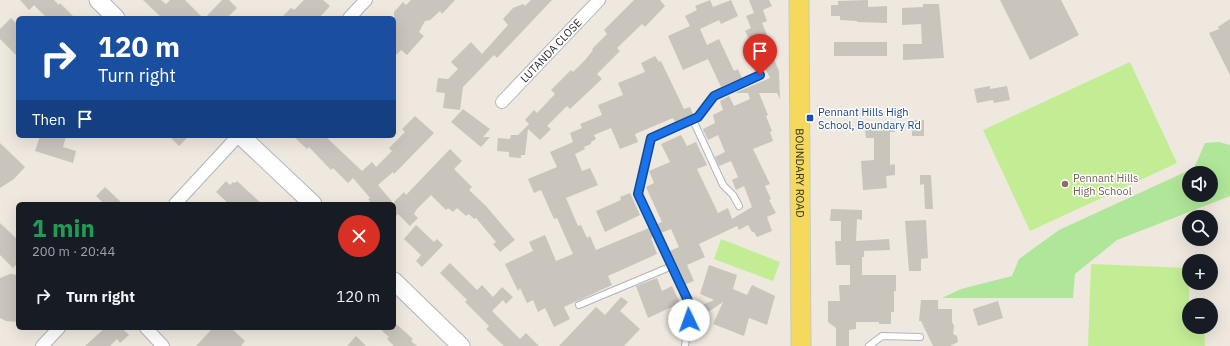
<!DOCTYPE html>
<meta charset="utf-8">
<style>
:root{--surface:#171b24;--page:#242831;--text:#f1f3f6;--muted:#9ea1a6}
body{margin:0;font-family:"IBM Plex Sans",sans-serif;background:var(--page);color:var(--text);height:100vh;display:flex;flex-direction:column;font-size:15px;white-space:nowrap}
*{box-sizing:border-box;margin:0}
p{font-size:13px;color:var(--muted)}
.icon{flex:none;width:22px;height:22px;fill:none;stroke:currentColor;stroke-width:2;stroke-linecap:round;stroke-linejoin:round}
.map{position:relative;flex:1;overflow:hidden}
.side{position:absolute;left:16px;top:202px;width:380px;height:128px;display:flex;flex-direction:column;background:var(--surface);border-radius:6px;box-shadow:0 4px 16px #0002}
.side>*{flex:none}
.top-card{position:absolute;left:16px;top:16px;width:380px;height:122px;border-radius:6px;box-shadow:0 4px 16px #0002;background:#1a4fa0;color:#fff;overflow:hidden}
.buttons{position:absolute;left:1182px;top:166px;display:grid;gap:8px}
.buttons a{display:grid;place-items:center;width:36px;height:36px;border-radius:50%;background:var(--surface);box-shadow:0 4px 16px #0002;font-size:20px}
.pin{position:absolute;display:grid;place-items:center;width:34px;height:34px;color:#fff;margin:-41px -17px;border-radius:50% 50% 50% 0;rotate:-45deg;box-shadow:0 0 4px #0007}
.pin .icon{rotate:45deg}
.me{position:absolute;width:44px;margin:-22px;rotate:357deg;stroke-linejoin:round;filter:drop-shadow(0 0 3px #0008)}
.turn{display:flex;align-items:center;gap:14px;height:84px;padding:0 16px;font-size:18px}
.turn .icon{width:52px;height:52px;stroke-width:2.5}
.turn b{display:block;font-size:28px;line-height:34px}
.then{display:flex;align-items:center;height:38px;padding:0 16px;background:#0003;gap:8px;font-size:15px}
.round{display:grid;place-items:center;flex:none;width:42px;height:42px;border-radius:21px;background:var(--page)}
.head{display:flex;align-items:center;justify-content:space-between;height:68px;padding:0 16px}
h1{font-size:24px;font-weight:700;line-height:30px;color:#1e9e55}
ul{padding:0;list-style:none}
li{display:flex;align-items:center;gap:12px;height:52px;padding:0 16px}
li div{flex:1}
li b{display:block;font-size:15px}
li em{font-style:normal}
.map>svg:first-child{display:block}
.green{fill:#afe699;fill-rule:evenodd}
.pitch{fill:#c3ed95}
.building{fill:#c9c5bd}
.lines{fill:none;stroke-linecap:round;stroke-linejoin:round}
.lane-casing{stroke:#b2b3c0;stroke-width:8}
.street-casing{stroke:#b2b3c0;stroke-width:14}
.secondary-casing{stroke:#b2b3c0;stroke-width:19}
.primary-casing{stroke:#c8c8c8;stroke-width:21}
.lane{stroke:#fff;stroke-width:6}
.street{stroke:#fff;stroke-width:12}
.secondary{stroke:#fff;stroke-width:17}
.primary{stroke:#f5d95c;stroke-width:19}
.route-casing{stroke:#114b97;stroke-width:10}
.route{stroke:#1a73e8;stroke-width:7}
.transit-dot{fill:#1a4fb4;stroke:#fff;stroke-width:1.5}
.education-dot{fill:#8d6e63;stroke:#fff;stroke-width:1.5}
.labels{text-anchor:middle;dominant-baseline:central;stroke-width:3;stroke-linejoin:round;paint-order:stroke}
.street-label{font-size:11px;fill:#2c2c2c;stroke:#fff}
.transit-label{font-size:11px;fill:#164399;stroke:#fff;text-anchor:start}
.education-label{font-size:11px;fill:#785e54;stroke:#fff;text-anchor:start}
</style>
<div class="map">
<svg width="1230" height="346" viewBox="0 0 1230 346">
<rect width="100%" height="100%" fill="#eee8de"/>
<!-- green -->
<path class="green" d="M1219 142 1230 145V196L1117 240 1075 274 1073 298H942L961 289 1012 276 1019 259 1059 230 1194 168 1205 143ZM1189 173H1211V195H1189Z"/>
<!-- pitch -->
<g class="pitch">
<path d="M1130 62 1177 163 1030 231 983 130Z"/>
<path d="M721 239 780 262 773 281 714 259Z"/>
<path d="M1091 264 1189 268V302L1191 305H1189V327H1204L1205 346H1088Z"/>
</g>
<!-- building -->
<g class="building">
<path d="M20 0H54L59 5 60 3 75 18H47L34 5 29 10Z"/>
<path d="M143 0H161L166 4 170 0H185L203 18H162Z"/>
<path d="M222 0H229L237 8 227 18H205Z"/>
<path d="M304 0H323L330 6 319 18H281L291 8 294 10Z"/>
<path d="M411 0H455L442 14 440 11 430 20 425 21 419 32 424 36 407 55 401 50 394 57V12L403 2 406 5Z"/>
<path d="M531 0H552L497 58 494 55 463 87 460 110 443 108 445 93 436 92 438 78 448 79 458 69 451 62 471 42 482 54 508 25 503 19 513 8 523 4 525 6Z"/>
<path d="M634 0H660L665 6 645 27 642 24 617 48 620 51 597 74 602 79 570 109 567 106 547 126 551 129 540 140 528 129 525 155H521V158L509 157V152L497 151 498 138 510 139 511 135H518L529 124 525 120 534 110 537 113 555 94 551 90 571 70 573 72 586 59 593 50 592 49 607 34 604 30Z"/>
<path d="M710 0 713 7 731 0 738 16 721 24 719 20 700 29 707 45 719 39 734 71 738 69 742 78 721 87 708 59 683 70 668 36 690 26 685 16 697 10 695 6Z"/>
<path d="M749 0H769L772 6 763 10 767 21 762 23 768 37 765 39 779 71 780 99 777 93H759L768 115 766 116 772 131 770 132 773 141 753 149 770 184 765 186 771 199 769 200 776 213 767 217 772 231 757 237 754 232H752L748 225 739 230 737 226 699 244 705 257 687 265 694 281 686 284 670 251 679 247 671 229 661 233 657 224 662 222 646 187 654 183 649 171 670 162 661 144 681 135 687 146 696 142 707 165 697 169 718 213 728 208 732 219 752 207 744 186 736 190 732 180 738 177 731 161 719 166 715 157 725 152 718 135 708 140 703 129 715 123 713 115 723 110 720 101 729 96 734 106 750 99 748 93H735L770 78 760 58 752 61 746 47 752 45 745 31 751 28 746 16 754 13Z"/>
<path d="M868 0V7L887 6V23L857 22V21L840 20V16H831V5H838V1Z"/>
<path d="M1000 0H1061L1079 35 1030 60Z"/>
<path d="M923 4H939L944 58 903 60V44H922L921 24 902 25V8L923 7Z"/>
<path d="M11 18 18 25V57L0 39V29Z"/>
<path d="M1230 19V75L1209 33 1219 29 1218 27Z"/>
<rect x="834" y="42" width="53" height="14"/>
<path d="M655 56 659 62 661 61 684 109 690 107 693 114 675 122 673 118 635 134 638 142 620 149 611 128 594 135 596 139 591 142V144L584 147 585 149 575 154 582 171 590 168 598 185 566 198 578 226 581 225 587 238 590 236 596 250 649 228 653 237 651 238 657 254 608 276 612 285 564 307 570 319 554 327 545 308 538 312 533 300 527 303 520 288 518 291 505 264 533 251 529 242 545 235 556 261 573 254 557 218 554 219 541 190 534 193 528 179 557 167 550 152 573 142 570 133 582 128 580 124 602 115 598 105 623 95 618 83 645 72 641 63Z"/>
<path d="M990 86V89L1007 86 1010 100 994 103 993 100 977 103 974 89Z"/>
<path d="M463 109 490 129 483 137H490L481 147 451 122Z"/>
<path d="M415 116 434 133 394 174 393 172 378 185 394 204H372L368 199 370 198 353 178 348 183 333 168 331 170 309 147 307 149 293 136H325L362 171 372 162 376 167 392 151 389 148 405 132 402 129Z"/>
<rect x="912" y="120" width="12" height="16"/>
<path d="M876 124H895V132H890V165L895 164V175L886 176 887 188 863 190 861 161 874 160V138H866L865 130 871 129V126H876Z"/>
<path d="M40 136H66L63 147 76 151 73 163 35 151Z"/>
<path d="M169 136H189L179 146Z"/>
<path d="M0 143 25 167 14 179 0 188Z"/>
<path d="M450 149 462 161 454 169 472 187 469 190 486 206 515 240 500 252 493 244 496 242 476 218 474 219 469 214 466 216 457 208 453 212 448 208 446 210 431 195 417 209 414 214 418 218 410 226 398 214 394 218V202L404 192 406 195Z"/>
<path d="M920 175H931L933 209H925L924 184 920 185Z"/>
<path d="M226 181 230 185 233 182 235 183 237 181 262 204H229L216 192Z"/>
<path d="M105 187 123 204H104L96 196Z"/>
<path d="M630 193 640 215 605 232 596 211 621 200 620 197Z"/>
<path d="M831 209 862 210V220L857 219 856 241 889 239 890 250 864 251V257H862V275H896V291H894V312H891V324H879V322H856V329L849 330V346H836V328L828 322V301H840L839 285H850V265H836L835 241H841V221H830Z"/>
<path d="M926 220 928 258 921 259V271H909L905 221Z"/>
<path d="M0 223 18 240V263L13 268 0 255Z"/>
<path d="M416 225 434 242 437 239 443 245 422 267 416 261 421 255 404 239Z"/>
<path d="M450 263 477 290 482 285 493 297 502 287 513 297 506 304 503 300 492 311 520 339 526 333 539 346H504L486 329 489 326 465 302 467 300 440 273Z"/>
<path d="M709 265 737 275 733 289 747 295 752 285 775 296 767 325 749 318 744 336 713 324 723 302 699 318 695 308 714 300 700 294Z"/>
<path d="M10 274 18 275V322L6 321 0 318V278Z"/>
<path d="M657 278 662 291 672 286 680 303 648 318 636 286Z"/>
<path d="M621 297 628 302 620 311 640 329 624 346H559L596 307 605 315Z"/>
<path d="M921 300H938V309H952V322L954 326 953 334 957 336 958 342 950 346H933L921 321H919Z"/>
<path d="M998 301 1003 318 978 326 973 309Z"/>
<path d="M394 322 413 339 411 341 417 346H394L387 339 389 337 379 328H394Z"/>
<path d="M105 328H122L129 335 120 343 117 339 110 346H85Z"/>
<path d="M213 328H231L245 341 241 346H196Z"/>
<path d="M356 336 366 346H347Z"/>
</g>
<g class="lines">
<!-- lane casing -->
<g class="lane-casing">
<g id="lane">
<path d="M693 120 723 185 733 195 739 206"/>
<path d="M579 305 672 266"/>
<path d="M685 346 691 307 638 194 651 138 698 117 714 96 760 75"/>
<path d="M869 346 882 336 920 337"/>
</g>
</g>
<!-- street casing -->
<g class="street-casing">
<g id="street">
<path d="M349 18 366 0"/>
<path id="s1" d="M502 102 599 0"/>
<path d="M175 204 238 136"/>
<path d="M146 328 163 346"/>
<path d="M42 346 59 328"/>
</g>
</g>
<!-- secondary casing -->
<g class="secondary-casing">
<g id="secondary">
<path d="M98 0 116 18"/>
<path d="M241 136 313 204"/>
<path d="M394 281 461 346"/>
</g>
</g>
<!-- primary casing -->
<g class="primary-casing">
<g id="primary">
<path id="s2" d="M799 0 801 346"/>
</g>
</g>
<!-- lane -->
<use href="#lane" class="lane"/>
<!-- street -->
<use href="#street" class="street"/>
<!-- secondary -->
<use href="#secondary" class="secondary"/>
<!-- primary -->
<use href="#primary" class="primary"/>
</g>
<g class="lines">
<!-- route casing -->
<g class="route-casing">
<path id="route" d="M689 320 691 307 638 194 651 138 698 117 714 96 760 75"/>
</g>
<!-- route -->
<use href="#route" class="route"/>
</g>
<!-- markers -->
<rect class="transit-dot" x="806" y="114" width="8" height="8" rx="2"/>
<circle class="education-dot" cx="1065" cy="184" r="4"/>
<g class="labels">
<!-- street labels -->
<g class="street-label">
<text stroke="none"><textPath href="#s1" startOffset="71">LUTANDA CLOSE</textPath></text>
<text stroke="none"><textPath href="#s2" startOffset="173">BOUNDARY ROAD</textPath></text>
</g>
<!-- transit labels -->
<g class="transit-label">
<text x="818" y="112">Pennant Hills High<tspan x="818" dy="13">School, Boundary Rd</tspan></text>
</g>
<!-- education labels -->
<g class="education-label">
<text x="1073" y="178">Pennant Hills<tspan x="1073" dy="13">High School</tspan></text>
</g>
</g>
</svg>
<div class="buttons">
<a><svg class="icon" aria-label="sound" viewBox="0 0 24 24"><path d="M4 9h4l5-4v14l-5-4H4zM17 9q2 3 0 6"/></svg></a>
<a><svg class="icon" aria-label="search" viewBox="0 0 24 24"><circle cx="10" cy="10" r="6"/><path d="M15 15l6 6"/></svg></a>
<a>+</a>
<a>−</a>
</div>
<div class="pin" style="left:760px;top:75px;background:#d93025"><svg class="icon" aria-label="arrive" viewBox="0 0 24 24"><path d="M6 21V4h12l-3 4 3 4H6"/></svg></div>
<svg class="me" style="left:689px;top:320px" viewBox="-20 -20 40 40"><circle r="19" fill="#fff"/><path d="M0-13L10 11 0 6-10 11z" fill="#1a73e8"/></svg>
<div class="top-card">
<div class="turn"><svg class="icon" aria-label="right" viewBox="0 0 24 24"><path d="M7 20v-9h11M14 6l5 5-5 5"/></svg><div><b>120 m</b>Turn right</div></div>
<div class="then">Then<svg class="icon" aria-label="arrive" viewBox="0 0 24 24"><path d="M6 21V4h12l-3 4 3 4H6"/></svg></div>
</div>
<section class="side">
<div class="head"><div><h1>1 min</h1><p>200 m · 20:44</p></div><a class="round" style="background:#d93025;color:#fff"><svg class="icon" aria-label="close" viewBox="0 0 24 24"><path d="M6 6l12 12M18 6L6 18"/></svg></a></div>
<ul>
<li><svg class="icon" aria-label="right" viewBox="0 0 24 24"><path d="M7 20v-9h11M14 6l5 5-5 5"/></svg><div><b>Turn right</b></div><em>120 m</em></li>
</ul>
</section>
</div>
